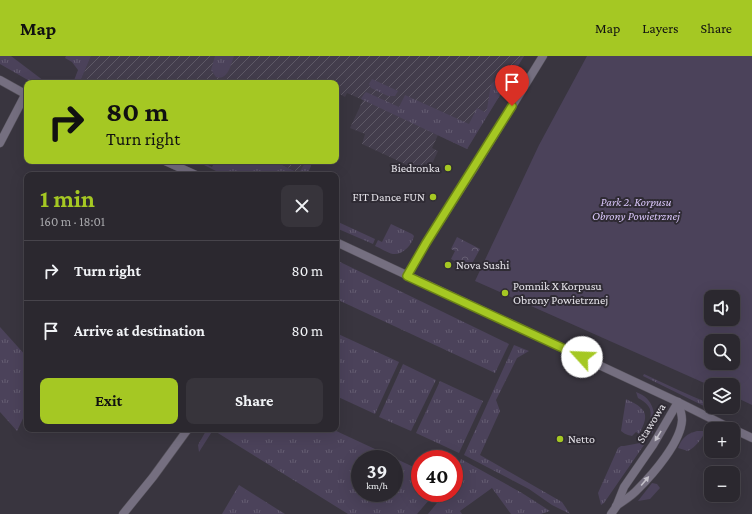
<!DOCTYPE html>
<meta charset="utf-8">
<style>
:root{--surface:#2b282f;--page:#37343b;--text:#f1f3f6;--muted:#a6a6aa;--line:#47444b;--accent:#a5c823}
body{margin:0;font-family:"Crimson Pro",serif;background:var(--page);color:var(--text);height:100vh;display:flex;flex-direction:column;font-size:15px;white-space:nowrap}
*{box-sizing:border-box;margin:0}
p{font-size:13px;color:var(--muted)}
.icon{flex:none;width:22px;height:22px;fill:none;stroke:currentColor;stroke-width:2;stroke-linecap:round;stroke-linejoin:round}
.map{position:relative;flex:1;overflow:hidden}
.panel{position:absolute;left:24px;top:116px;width:315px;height:260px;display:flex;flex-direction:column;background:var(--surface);border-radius:8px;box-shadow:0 4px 16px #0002,0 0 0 1px var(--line)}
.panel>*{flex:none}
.banner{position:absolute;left:24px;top:24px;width:315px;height:84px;border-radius:8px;box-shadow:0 4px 16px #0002,0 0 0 1px var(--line);background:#a5c823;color:#111;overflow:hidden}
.controls{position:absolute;left:704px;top:234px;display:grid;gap:8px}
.controls a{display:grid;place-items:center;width:36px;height:36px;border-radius:8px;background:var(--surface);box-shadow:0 4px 16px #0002,0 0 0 1px var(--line);font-size:20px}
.speed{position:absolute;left:351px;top:394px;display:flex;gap:8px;font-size:20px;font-weight:700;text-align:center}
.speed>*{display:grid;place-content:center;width:52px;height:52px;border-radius:50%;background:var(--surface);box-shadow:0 4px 16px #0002,0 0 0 1px var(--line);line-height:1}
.speed small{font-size:10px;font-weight:400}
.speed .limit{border:6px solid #d22;background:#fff;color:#111}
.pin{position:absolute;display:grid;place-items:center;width:34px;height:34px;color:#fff;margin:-41px -17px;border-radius:50% 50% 50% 0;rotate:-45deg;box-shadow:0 0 4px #0007}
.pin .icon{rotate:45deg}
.me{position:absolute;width:44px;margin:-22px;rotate:295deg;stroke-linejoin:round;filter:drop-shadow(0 0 3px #0008)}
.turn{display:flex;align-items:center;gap:14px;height:84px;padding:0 16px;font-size:18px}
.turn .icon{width:52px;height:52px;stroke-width:2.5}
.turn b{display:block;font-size:28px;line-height:34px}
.round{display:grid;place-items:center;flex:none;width:42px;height:42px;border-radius:8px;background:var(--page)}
.headline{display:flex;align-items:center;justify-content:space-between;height:68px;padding:0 16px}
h1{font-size:24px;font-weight:700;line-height:30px;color:var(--accent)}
.cta{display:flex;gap:8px;margin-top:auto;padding:8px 16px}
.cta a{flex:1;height:46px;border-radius:8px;background:var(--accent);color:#111;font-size:16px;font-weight:700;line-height:46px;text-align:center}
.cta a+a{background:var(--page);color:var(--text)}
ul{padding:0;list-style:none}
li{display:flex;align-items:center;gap:12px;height:60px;padding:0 16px;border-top:1px solid var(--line)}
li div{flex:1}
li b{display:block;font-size:15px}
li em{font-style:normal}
header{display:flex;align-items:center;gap:24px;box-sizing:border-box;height:56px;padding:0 20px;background:var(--accent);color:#111}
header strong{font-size:19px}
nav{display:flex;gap:22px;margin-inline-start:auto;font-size:14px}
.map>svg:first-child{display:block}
.industrial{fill:url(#industrial-furrows)}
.grass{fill:url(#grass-tufts);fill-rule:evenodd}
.forest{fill:url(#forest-crowns)}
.park{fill:#4b425a;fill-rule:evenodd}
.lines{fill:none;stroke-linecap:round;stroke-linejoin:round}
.minor-casing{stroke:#55515a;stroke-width:9}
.tertiary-casing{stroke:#55515a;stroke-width:9}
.minor{stroke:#756f80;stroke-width:8}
.tertiary{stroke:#756f80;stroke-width:8}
.oneway{fill:#c4c1ca}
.route-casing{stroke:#6b8217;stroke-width:10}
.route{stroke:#a5c823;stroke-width:7}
.poi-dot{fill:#a5c823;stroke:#2f2b34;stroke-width:1.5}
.labels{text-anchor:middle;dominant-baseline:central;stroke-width:4;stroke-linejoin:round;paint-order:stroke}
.poi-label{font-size:12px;fill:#e6e4ea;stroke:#2f2b34;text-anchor:start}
.park-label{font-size:12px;font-style:italic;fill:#d7c4f7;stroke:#2f2b34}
.street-label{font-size:12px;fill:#e6e4ea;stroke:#2f2b34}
</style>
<header>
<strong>Map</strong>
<nav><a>Map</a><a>Layers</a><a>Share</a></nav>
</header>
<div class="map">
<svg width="752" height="458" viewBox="0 0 752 458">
<defs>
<pattern id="industrial-furrows" width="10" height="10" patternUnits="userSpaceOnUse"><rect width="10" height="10" fill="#433d4c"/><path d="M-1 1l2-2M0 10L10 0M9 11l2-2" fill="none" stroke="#5e5966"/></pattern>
<pattern id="grass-tufts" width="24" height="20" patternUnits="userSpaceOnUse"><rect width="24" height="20" fill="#4b425a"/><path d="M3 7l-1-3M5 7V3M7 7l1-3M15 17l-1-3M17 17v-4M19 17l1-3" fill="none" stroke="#655d72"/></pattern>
<pattern id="forest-crowns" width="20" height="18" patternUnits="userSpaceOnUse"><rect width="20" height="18" fill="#4b425a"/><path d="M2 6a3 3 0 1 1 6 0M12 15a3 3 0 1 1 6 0" fill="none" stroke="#655d72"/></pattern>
</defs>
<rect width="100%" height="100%" fill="#39353f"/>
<!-- industrial -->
<g class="industrial">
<path d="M91 0H524L467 93 438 79 432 92 438 95 431 110 424 107 420 115 362 88 365 78 350 72 363 44 347 37 345 41 338 37 336 40V27H83L80 26Z"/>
<path d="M274 105H306L300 117Z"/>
</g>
<!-- grass -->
<g class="grass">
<path d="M0 0H11L44 25V27H33L0 8Z"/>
<path d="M66 0H91L80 26 83 27H73L78 14 72 6 65 2Z"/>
<path d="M215 0H234C231 8 228 25 216 21L211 14Z"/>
<path d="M523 0H524L467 93 361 43 364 38 366 36 399 51 405 39 469 68 477 52 485 56 487 53 491 28Z"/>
<path d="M372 23 398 35 395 40H388L371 32 369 28Z"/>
<path d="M215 105H274L299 117 306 105 310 106 311 110 307 119H224L204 109V107L212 111Z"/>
<path d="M336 165 375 183 373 188 336 172Z"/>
<path d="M391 168 412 178 414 180C412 189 403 199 393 198 387 197 381 192 375 190L378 184 382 186Z"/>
<path d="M336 204 509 288 495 317 336 243Z"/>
<path d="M0 271 27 301V354L17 375 0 356Z"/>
<path d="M336 277 399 306 375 358 336 340Z"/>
<path d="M514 289 529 295 517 302 496 344 500 355 480 399 562 446 570 458 552 449 529 433 464 399Z"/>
<path d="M403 308 436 324 411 375 379 361Z"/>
<path d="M644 318C666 328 688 339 711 348V351H714V355L643 320Z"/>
<path d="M440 325 483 345 459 397 416 377Z"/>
<path d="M636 336C655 343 656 359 653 376L652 378 649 375C650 358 656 352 638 342Z"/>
<path d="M626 343C645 352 651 357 639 378L636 376 632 380C627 379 625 378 621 375Z"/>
<path d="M207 373H332L420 414V437H435L417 458H348L213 374 199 396 198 389ZM360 403H394V437H360Z"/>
<path d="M697 375H706C701 383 696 391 688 395L678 392C682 382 686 378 697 375Z"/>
<path d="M640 387 644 389 604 447 601 449 598 437 618 392 621 390H624Z"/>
<path d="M461 403 522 437 550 455 541 458H511L492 432 460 455 462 458H428L445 437H454V421Z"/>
<path d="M652 427 657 428 660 432 650 443 638 445Z"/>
<path d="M239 429 285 458H222Z"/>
</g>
<!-- forest -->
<path class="forest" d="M457 181 480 193 469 213 451 203 455 195 451 193Z"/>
<!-- park -->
<path class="park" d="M587 0H752V349L733 340V329H711V330L475 225 539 89ZM711 241H733V263H711ZM711 285H733V307H711Z"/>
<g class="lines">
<!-- minor casing -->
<g class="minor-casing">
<g id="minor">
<path d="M0 87 25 39"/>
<path d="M407 220 426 187 474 112 543 0"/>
<path d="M678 346 732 373"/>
<path d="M733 373 752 382"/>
<path d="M123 458 153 421 188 373"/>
</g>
</g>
<!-- tertiary casing -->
<g class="tertiary-casing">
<g id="tertiary">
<path d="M0 24 27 39"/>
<path d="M165 105 196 119"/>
<path d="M336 186 678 346"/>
<path d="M616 450C623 445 632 440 638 433 653 418 681 386 682 364 682 358 680 352 678 346"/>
<path d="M611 458 616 451 624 431 653 389 678 346"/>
</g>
</g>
<!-- minor -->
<use href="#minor" class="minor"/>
<!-- tertiary -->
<use href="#tertiary" class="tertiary"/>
</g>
<!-- one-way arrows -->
<defs><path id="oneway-solid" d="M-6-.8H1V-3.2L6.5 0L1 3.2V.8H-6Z"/></defs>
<g class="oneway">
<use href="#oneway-solid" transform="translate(658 380) rotate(121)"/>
<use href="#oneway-solid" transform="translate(645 425) rotate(-50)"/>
</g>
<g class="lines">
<!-- route casing -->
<g class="route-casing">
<path id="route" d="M512 50 426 187 407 220 582 301"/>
</g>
<!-- route -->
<use href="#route" class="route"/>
</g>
<!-- markers -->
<g class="poi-dot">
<circle cx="448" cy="112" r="4"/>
<circle cx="433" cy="141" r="4"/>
<circle cx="448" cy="209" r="4"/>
<circle cx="505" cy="237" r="4"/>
<circle cx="560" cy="383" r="4"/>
</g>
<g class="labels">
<!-- poi labels -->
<g class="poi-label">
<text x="440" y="112" text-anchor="end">Biedronka</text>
<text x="425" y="141" text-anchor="end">FIT Dance FUN</text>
<text x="456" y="209">Nova Sushi</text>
<text x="513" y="230">Pomnik X Korpusu<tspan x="513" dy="14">Obrony Powietrznej</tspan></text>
<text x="568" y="383">Netto</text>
</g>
<!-- park labels -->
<g class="park-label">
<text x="636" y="146">Park 2. Korpusu<tspan x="636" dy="14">Obrony Powietrznej</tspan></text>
</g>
<!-- street labels -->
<g class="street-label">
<text transform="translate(651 367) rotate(-58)">Stawowa</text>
</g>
</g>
</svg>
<div class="controls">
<a><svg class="icon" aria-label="sound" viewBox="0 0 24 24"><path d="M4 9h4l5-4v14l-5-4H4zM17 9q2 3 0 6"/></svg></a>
<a><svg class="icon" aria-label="search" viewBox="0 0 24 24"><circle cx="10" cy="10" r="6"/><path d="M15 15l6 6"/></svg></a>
<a><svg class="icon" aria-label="layers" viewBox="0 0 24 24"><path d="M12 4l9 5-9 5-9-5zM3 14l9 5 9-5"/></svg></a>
<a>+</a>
<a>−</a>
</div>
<div class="speed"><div>39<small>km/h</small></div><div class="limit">40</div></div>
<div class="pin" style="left:512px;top:50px;background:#d93025"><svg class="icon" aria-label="arrive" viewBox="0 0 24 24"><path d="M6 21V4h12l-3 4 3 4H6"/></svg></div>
<svg class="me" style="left:582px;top:301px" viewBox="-20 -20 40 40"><circle r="19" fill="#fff"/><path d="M0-13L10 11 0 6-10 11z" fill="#a5c823"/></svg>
<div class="banner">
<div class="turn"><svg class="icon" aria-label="right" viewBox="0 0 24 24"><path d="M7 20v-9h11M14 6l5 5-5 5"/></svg><div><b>80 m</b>Turn right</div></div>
</div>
<section class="panel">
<div class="headline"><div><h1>1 min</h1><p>160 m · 18:01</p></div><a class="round"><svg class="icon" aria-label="close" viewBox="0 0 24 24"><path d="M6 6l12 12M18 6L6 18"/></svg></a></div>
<ul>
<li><svg class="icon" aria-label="right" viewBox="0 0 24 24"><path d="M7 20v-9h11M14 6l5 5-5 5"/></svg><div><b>Turn right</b></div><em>80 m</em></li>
<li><svg class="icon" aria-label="arrive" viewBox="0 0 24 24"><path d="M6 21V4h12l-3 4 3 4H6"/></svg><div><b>Arrive at destination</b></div><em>80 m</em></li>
</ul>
<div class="cta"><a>Exit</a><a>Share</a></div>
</section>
</div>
